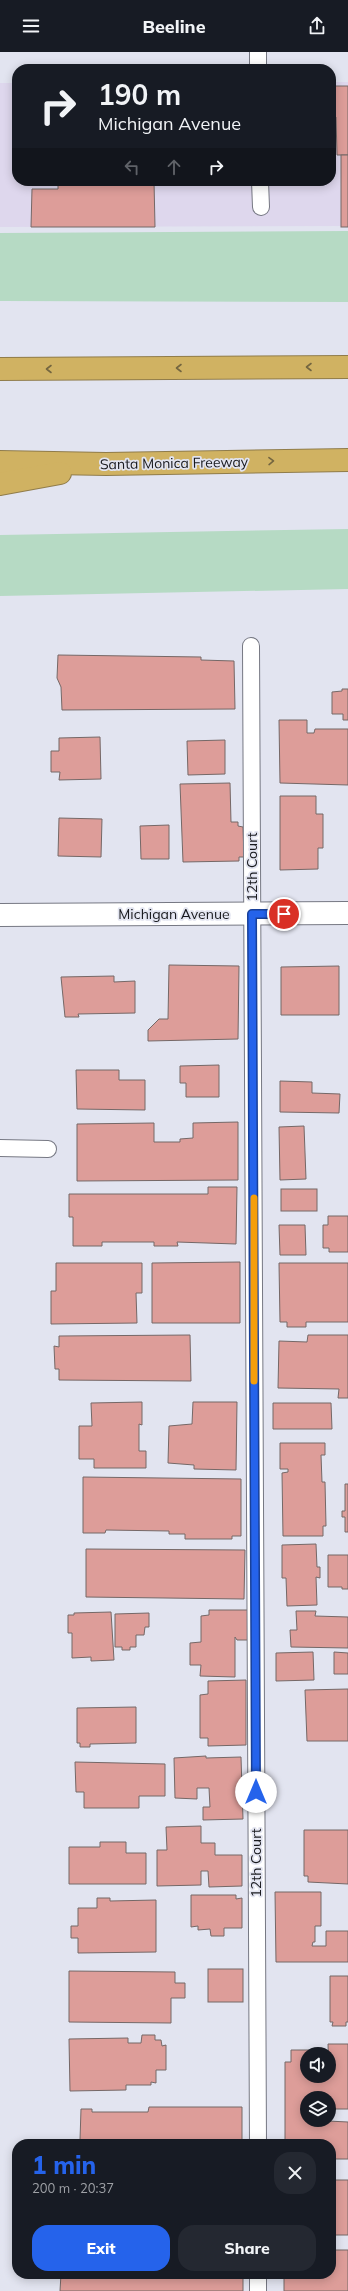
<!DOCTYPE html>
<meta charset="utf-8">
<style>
:root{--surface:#171b24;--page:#242831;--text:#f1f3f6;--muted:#9ea1a6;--accent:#2563eb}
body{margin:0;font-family:Mulish,sans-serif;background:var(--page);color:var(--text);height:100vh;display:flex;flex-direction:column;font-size:15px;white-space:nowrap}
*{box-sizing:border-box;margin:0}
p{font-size:13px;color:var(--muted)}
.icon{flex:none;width:22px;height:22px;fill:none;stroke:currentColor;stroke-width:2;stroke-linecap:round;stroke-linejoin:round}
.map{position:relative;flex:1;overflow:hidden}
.drawer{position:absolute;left:12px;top:2087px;width:324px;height:140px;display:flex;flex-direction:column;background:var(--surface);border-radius:16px;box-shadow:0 2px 10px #0003}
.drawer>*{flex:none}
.banner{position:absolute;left:12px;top:12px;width:324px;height:122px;border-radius:16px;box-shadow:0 2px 10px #0003;background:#171b24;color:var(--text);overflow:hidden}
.tools{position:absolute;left:300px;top:1995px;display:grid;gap:8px}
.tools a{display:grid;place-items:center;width:36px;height:36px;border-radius:50%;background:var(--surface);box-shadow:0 2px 10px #0003;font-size:20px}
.pin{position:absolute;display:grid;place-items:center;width:34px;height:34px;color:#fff;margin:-17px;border:2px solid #fff;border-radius:50%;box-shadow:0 1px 4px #0007}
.me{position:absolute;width:44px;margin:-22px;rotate:0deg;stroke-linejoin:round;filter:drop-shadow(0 0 3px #0008)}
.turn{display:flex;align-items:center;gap:14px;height:84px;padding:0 20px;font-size:18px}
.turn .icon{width:52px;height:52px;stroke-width:2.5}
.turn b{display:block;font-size:28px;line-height:34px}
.lanes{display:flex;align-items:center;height:38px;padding:0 20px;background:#0003;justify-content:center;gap:20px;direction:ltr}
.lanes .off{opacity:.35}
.round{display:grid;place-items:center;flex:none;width:42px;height:42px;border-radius:16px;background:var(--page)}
.summary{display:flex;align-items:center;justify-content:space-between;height:68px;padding:0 20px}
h1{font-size:24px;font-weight:800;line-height:30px;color:var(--accent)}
.primary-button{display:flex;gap:8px;margin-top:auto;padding:8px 20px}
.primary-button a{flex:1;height:46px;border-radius:16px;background:var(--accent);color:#fff;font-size:16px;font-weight:800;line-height:46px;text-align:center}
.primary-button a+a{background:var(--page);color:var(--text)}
header{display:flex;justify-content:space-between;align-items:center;height:52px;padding:0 20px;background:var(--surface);font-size:18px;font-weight:800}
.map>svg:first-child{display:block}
.commercial{fill:#ded7ed}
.green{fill:#b6dac4}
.building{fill:#dd9d99;stroke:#756867}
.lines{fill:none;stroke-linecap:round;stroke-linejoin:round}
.service-casing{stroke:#767883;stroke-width:18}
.minor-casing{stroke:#767883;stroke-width:24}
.motorway-casing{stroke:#907c4a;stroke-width:24}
.service{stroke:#fff;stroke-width:16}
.minor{stroke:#fff;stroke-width:22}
.motorway{stroke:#d0b262;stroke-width:22}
.oneway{stroke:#746640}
.route-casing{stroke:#184099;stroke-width:10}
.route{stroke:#2563eb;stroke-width:7}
.slow{stroke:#f59e0b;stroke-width:7}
.labels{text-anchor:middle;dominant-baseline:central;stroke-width:3.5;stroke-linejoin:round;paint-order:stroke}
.street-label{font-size:14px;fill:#18191d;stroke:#e2e4f0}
</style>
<header><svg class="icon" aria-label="menu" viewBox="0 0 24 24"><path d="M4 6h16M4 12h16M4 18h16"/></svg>Beeline<svg class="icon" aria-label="share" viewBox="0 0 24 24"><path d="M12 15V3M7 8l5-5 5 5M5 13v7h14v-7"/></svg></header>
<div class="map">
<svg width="348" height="2239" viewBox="0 0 348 2239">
<rect width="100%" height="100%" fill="#e2e4f0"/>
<!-- commercial -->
<path class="commercial" d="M331 30H348V174L0 175V31H17V129H331Z"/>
<!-- green -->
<g class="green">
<path d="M348 179V250L0 249V181Z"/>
<path d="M348 477V537L0 544V483Z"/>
</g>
<!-- building -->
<g class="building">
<path d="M331 34H348V103H337L336 65H331Z"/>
<rect x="341" y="103" width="7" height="72"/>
<path d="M58 129H154L155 175H31L32 137H58Z"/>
<path d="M58 603 201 605V608L234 609 235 657 62 658 61 635 57 626Z"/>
<path d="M342 637H348V668H343V662H332V640L342 639Z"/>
<path d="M279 668H307V681H314L315 677H348V733L280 731Z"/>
<path d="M100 685 101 727 59 728 60 720H51V699H59V686Z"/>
<path d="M225 688V722L188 723 187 689Z"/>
<path d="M230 731 231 770H238V774L243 775 244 805H239V809L183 810 180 732Z"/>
<path d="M280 744H316V762H323V796H318V817L280 818Z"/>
<path d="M59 766 102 767 101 805 58 804Z"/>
<path d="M169 773V807H141L140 774Z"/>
<path d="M169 913 239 914 238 987 148 989V978L159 967H168Z"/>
<path d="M339 914V963H281V915Z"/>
<path d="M114 924V930L135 929V961L78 962 79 965H65L61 925Z"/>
<path d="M219 1013V1045H186V1031H180V1014Z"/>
<path d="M76 1018H119V1028H145V1058L77 1057Z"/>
<path d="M280 1029 312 1030V1041L340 1042 339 1061 280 1060Z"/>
<path d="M238 1070V1128L77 1129V1072L154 1071V1090H180V1087L193 1086V1071Z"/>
<path d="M304 1074 306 1127 280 1128 279 1075Z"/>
<path d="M208 1135H237L236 1192 177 1190 178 1194H154V1190H102V1194H73V1165H69V1142H208Z"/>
<rect x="281" y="1137" width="36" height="22"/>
<path d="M328 1164H348V1200H329V1196H323V1173H328Z"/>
<path d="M279 1173H305L306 1203H280Z"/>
<path d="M240 1210V1271H152V1211Z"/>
<path d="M56 1211H142V1241H136L137 1271 51 1272V1239H56Z"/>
<path d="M279 1211H348V1270H306V1275H287V1270H280Z"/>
<path d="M190 1283 191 1329 59 1328V1317H55L54 1294 59 1295V1284Z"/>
<path d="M308 1283H348V1346H338L339 1337 278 1336 279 1289 307 1290Z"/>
<path d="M142 1350V1373L139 1372V1399H146V1416H94V1407H79V1374H92L91 1351Z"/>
<path d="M193 1350H237L236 1418 194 1417V1413L168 1411 169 1374 192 1372Z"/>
<path d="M273 1351H331L332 1377H273Z"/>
<path d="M280 1391H325V1403H321L322 1430H325L326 1474H323V1484H283L282 1421 288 1420V1417H280Z"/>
<path d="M83 1425 241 1427V1484H232V1487H185V1482H169V1479L106 1478 105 1481H83Z"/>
<path d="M345 1432H348V1480H345V1465H342V1459H345Z"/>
<path d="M316 1492 317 1515H320V1526L316 1525 317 1553 287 1554 286 1526H282V1493Z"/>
<path d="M86 1497 245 1498 244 1547 86 1545Z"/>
<path d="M328 1503H348V1537H342V1535H328Z"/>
<path d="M209 1558H249V1588H237L235 1585V1625L200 1624 201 1613H190V1591L201 1590V1564L209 1563Z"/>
<path d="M296 1559H316L315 1564 348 1565V1596L291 1595 290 1578H297Z"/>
<path d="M111 1560 114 1608 91 1609V1605L72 1606V1581H68V1563H74V1561Z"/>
<path d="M149 1561V1575H145L144 1583H136V1595H130V1598H122V1595H115V1562Z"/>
<path d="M313 1600 314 1628 276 1629V1601Z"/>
<path d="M334 1600 348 1601V1622H334Z"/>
<path d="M246 1628V1693L208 1694V1686H200V1643L208 1642V1629Z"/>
<path d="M348 1637V1689H307L305 1638Z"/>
<path d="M136 1655V1691L90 1692V1695H80V1691H77V1656Z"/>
<path d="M206 1704V1706L241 1705 243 1767 203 1768V1755H210L209 1736H197V1747L175 1746 174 1706Z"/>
<path d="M75 1710 165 1712V1744H139V1756H84V1740H76Z"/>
<path d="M201 1774V1791H215V1803H242V1834L209 1835 208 1819H201V1833L157 1834V1798H167L166 1775Z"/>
<path d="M304 1778H348V1832L308 1830V1824H304Z"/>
<path d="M100 1790H126V1801H146V1832H69V1795H100Z"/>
<path d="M275 1840H321V1874H315V1890H313L312 1894H326V1879H348V1910H276Z"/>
<path d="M191 1843H236V1847L242 1846V1876H224V1884H211L210 1877 198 1878V1874L191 1875Z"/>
<path d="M97 1846H110V1849L156 1848V1900L78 1901V1886H71V1874H78V1856H97Z"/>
<rect x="208" y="1917" width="35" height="33"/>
<path d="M69 1919 175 1920V1931H185V1946H171V1971L69 1970Z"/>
<path d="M330 1924H348V1970H346V1974H332L333 1970H330Z"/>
<path d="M142 1983H155V1988H161L162 1994 166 1993V2018H156V2031L151 2030V2033H126V2038L70 2039 69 1987 128 1986V1991H141Z"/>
<path d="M328 1992H348V2057H329V2046H307V2068L348 2070V2107H331V2092H285V2010H291V1998H320V2002H307V2024H329Z"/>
<path d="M149 2055H242V2092L154 2089V2092H56V2088H80L81 2057H92V2060H148Z"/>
<rect x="331" y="2128" width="17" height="55"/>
<path d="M331 2198H348V2239H284V2222H331Z"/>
<path d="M61 2222H243V2239H60Z"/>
</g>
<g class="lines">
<!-- service casing -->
<g class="service-casing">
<g id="service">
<path d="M258 0V17"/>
<path d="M260 129 261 155"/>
<path d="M251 594 258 2092"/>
<path d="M0 1096 48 1097"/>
<path d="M258 2222V2239"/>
</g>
</g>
<!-- minor casing -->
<g class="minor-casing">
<path id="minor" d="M0 863 348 861"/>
</g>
<!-- motorway casing -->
<g class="motorway-casing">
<g id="motorway">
<path d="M0 317 348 315"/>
<path d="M0 410 106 412 348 408"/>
<path d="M0 432 60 421"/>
</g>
</g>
<!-- service -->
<use href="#service" class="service"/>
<!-- minor -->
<use href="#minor" class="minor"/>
<!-- motorway -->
<use href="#motorway" class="motorway"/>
</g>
<!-- one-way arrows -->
<defs><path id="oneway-chevron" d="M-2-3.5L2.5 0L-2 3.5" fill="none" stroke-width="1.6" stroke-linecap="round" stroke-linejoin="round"/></defs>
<g class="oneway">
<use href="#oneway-chevron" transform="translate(309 315) rotate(180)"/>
<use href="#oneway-chevron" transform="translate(179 316) rotate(180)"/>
<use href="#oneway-chevron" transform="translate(49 317) rotate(180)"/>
<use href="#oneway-chevron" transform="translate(271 409) rotate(-1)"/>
</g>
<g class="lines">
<!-- route casing -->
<g class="route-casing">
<path id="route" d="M256 1740 252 862H284"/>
</g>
<!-- route -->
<use href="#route" class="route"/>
<!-- slow -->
<path class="slow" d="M254 1146V1329"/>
</g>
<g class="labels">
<!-- street labels -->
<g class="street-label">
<text transform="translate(174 411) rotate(-1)">Santa Monica Freeway</text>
<text transform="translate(252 815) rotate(-90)">12th Court</text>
<text x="174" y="862">Michigan Avenue</text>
<text transform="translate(256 1811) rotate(-90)">12th Court</text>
</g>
</g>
</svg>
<div class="tools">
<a><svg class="icon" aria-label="sound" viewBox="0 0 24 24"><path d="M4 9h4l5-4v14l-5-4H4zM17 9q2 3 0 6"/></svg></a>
<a><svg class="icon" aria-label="layers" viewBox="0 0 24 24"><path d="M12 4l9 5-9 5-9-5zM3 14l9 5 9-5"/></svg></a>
</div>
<div class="pin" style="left:284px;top:862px;background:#d93025"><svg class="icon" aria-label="arrive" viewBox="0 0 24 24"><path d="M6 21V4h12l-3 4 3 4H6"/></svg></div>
<svg class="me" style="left:256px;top:1740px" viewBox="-20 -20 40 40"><circle r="19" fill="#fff"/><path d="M0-13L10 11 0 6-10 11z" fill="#2563eb"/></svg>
<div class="banner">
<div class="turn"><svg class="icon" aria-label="right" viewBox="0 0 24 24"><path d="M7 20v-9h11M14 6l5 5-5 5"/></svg><div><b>190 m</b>Michigan Avenue</div></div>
<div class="lanes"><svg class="icon off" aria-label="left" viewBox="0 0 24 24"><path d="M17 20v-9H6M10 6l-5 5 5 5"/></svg><svg class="icon off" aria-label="ahead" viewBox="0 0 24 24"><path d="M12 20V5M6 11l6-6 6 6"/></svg><svg class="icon" aria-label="right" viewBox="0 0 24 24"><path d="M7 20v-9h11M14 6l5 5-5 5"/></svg></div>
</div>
<section class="drawer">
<div class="summary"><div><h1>1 min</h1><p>200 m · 20:37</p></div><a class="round"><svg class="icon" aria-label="close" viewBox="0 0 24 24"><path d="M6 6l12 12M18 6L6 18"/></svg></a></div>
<div class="primary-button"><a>Exit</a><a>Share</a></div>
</section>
</div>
